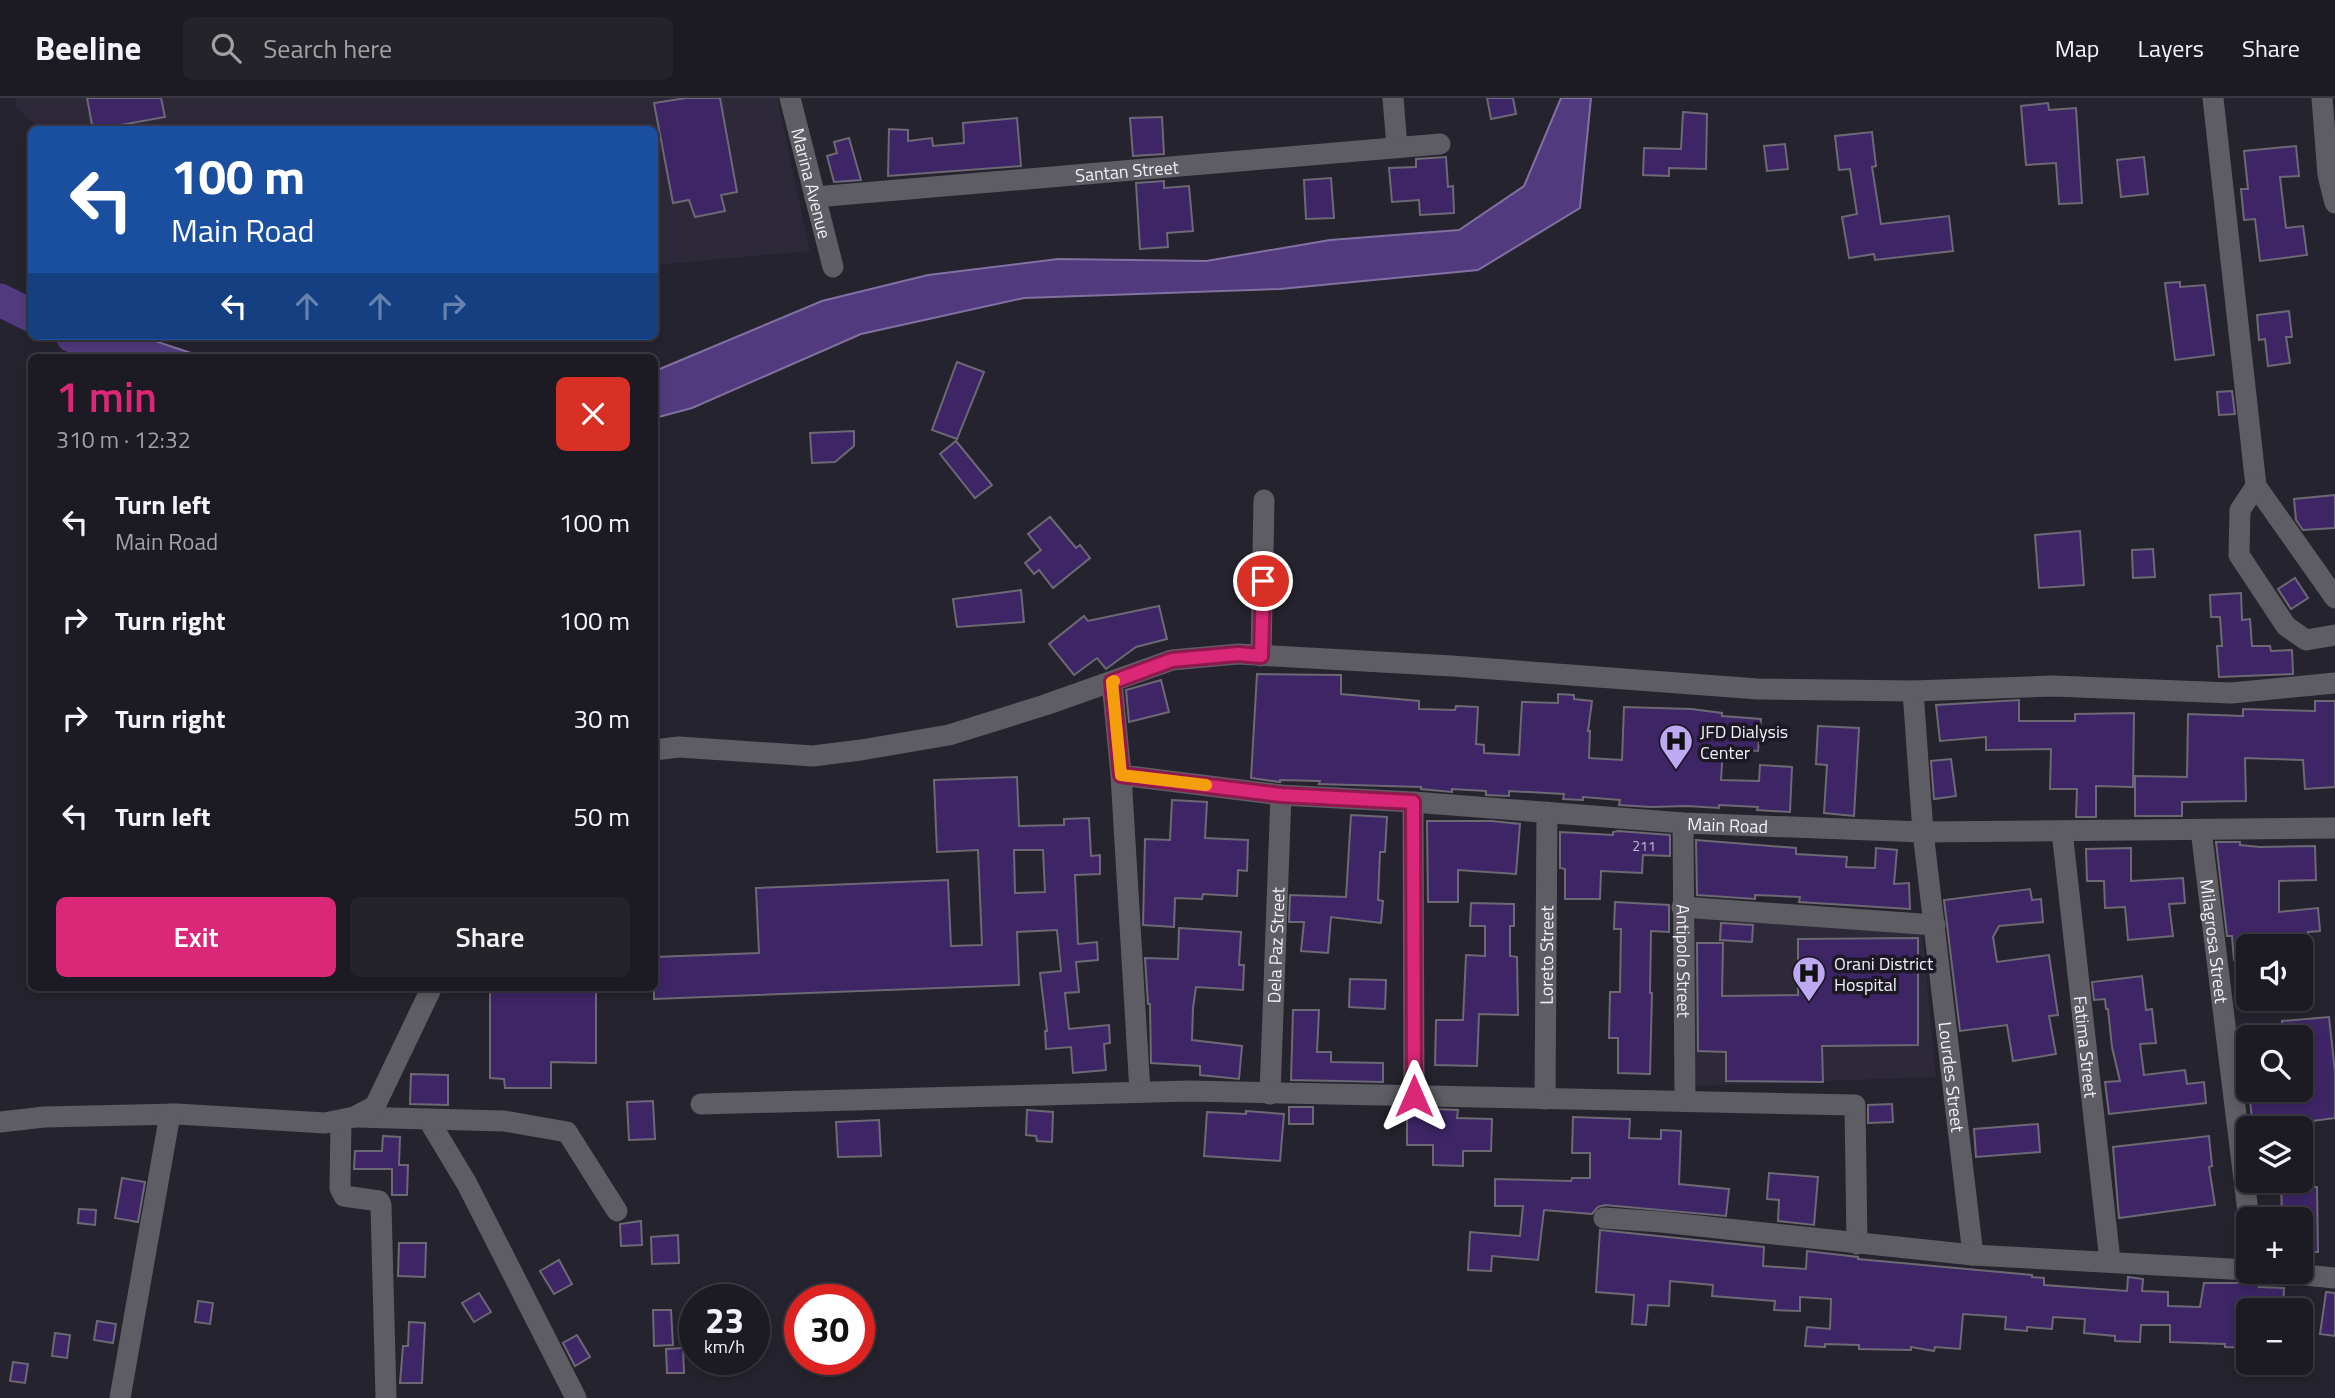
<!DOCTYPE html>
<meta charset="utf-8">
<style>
:root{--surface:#1c1a22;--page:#25232a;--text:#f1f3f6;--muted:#a0a1a5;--line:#3a3840;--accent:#db2777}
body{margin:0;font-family:"Titillium Web",sans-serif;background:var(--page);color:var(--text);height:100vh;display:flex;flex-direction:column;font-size:26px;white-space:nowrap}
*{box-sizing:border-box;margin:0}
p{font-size:23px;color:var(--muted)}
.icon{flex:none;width:38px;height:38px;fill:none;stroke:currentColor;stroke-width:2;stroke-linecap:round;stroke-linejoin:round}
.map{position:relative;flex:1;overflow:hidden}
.details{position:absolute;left:28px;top:256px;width:630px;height:637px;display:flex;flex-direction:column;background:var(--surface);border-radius:10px;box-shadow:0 4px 10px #0003,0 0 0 2px var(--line)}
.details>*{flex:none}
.guide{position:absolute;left:28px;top:28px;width:630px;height:214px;border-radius:10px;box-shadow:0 4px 10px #0003,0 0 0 2px var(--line);background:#1a4fa0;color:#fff;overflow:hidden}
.tools{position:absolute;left:2236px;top:836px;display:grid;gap:14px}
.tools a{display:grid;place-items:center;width:77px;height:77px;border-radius:10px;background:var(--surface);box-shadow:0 4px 10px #0003,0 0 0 2px var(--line);font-size:35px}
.speed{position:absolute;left:679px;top:1186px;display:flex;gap:14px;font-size:35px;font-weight:700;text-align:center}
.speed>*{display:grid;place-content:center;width:91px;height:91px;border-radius:50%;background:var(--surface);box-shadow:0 4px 10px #0003,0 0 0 2px var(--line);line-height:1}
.speed small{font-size:18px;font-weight:400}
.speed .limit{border:10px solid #d22;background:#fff;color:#111}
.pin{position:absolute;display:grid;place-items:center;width:60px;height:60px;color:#fff;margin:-30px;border:4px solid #fff;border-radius:50%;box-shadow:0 2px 7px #0007}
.me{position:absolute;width:77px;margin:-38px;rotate:0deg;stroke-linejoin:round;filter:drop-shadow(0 0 5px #0008)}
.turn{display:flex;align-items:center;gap:24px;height:147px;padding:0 28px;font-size:32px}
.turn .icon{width:91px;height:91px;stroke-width:2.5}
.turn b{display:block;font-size:49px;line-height:60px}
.lanes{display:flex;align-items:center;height:66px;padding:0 28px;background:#0003;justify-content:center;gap:35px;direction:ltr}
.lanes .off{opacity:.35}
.round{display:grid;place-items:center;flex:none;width:74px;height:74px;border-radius:10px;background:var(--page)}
.headline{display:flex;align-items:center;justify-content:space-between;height:119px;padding:0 28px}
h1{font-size:42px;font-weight:600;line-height:52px;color:var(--accent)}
.cta{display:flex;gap:14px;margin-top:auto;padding:14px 28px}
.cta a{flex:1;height:80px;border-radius:10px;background:var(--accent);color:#fff;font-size:28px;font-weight:600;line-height:80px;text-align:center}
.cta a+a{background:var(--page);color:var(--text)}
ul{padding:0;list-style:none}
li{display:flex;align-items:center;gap:21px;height:98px;padding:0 28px}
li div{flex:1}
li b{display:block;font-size:26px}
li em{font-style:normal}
header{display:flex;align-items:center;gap:42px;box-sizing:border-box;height:98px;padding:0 35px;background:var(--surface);border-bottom:2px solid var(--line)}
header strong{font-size:33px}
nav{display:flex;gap:38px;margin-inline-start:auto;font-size:24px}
.search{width:490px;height:63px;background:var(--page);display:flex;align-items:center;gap:18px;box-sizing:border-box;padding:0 24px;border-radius:10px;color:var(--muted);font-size:26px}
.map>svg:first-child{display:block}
.built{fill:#2d2939}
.water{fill:#513b7e;stroke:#8171a2;stroke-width:2}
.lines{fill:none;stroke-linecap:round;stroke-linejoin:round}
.river{stroke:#513b7e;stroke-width:33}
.building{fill:#3d2566;stroke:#6c6975;stroke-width:2;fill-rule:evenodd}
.minor{stroke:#5e5d63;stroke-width:21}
.route-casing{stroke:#8e194d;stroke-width:18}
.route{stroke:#db2777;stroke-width:12}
.slow{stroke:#f59e0b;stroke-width:12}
.labels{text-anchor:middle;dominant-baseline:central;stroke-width:7;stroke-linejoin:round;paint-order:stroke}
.number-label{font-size:14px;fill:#c3bcd2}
.street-label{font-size:18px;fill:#f0eef6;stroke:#1c1924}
.poi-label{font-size:18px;fill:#f0eef6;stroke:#1c1924;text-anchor:start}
</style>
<header>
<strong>Beeline</strong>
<div class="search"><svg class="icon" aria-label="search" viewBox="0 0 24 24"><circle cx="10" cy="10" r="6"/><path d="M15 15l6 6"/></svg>Search here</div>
<nav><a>Map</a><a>Layers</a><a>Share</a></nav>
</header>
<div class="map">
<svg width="2335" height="1300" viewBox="0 0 2335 1300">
<rect width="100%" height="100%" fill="#25232d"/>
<!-- built -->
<g class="built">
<path d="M16 0H777L810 153 655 167 654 32 40 31 16 9Z"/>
<path d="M1688 816 1922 831 1936 979 1691 988Z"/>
</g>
<!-- water -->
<g class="water">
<path d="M1561 0H1591L1580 110 1478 172 1280 191 1024 200 861 236 692 310 655 320V273L822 203 928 177 1058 161 1206 163 1330 142 1459 132 1524 88Z"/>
<path d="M83 238H140L203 259H74Z"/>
</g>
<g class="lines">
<!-- river -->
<g class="river">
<path d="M0 202 32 218"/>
<path d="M72 238 128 259"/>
</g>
</g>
<!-- building -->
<g class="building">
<path d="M87 0H161L165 19 93 32Z"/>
<path d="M686 0H720L737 94 721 97 725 113 695 119 689 102 673 105 654 5Z"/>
<path d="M1487 0H1513L1516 16 1491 21Z"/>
<path d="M2048 5 2049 12 2076 10 2082 105 2059 106 2056 65 2026 67 2021 8Z"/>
<path d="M1683 14 1707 16 1706 71 1669 70V78L1643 77 1644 50 1681 51Z"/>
<path d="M1162 19 1164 56 1133 58 1130 20Z"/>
<path d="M1017 20 1021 68 888 78 889 31 908 32V43L932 40 933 48 964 45 963 25Z"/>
<path d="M1872 34 1876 68 1872 69 1881 126 1949 118 1953 153 1875 162 1874 156 1849 160 1842 119 1857 116 1850 71 1839 72 1835 38Z"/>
<path d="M849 40 861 82 834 84 827 58 837 55 834 44Z"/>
<path d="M1785 46 1788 71 1767 73 1764 48Z"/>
<path d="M2296 48 2299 78 2280 79 2286 130 2303 128 2307 157 2260 163 2255 121 2244 122 2241 91H2248L2244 53Z"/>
<path d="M1446 59 1448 89 1453 88 1454 115 1420 117 1419 102 1392 104 1389 70 1416 69V61Z"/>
<path d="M2144 59 2148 96 2121 99 2117 62Z"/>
<path d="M1331 80 1334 120 1306 121 1304 82Z"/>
<path d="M1164 83V90L1189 88 1193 133 1167 135 1168 149 1140 151 1136 85Z"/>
<path d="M2180 184V189L2205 187 2214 257 2175 262 2165 185Z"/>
<path d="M2289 213 2292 239H2286L2290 265 2268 268 2265 241 2259 242 2257 217Z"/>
<path d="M957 264 984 274 957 341 932 332Z"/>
<path d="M2232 293 2235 316 2219 317 2217 294Z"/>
<path d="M854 333V348L835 364 812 365 810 335Z"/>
<path d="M956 343 992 387 975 400 940 356Z"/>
<path d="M2335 397V430L2303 432 2296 422 2294 401Z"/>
<path d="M1050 419 1076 450 1080 447 1090 460 1053 490 1039 472 1034 476 1025 465 1041 452 1028 436Z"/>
<path d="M2080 433 2084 487 2039 490 2035 437Z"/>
<path d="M2153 451 2155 479 2133 480 2132 452Z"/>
<path d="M2295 480 2308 500 2291 511 2278 491Z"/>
<path d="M1021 492 1024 524 957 529 953 501Z"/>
<path d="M2241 495 2242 522 2250 521 2252 548H2270L2271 553 2292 552 2293 576 2219 579 2217 548H2222L2220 519H2211L2210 497Z"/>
<path d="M1159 508 1167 541 1136 549 1106 571 1097 560 1074 577 1049 546 1084 518 1088 523Z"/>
<path d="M1257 576 1341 577V596L1419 603V611L1455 612 1456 608 1478 609 1476 646 1484 647V655L1519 657 1522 604 1558 605V596L1574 597V601L1592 603 1588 633H1590L1589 660 1622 662 1624 609 1691 611 1722 615V618L1761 621 1758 653 1723 650 1721 682 1759 683 1760 667 1792 669 1790 714 1757 712 1758 709 1719 707V710L1687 708 1651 709 1619 707 1620 702 1583 699V702L1563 701 1564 696 1509 693V698L1486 697V693L1452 691V694L1421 691V689L1319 686 1320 683 1280 682V684L1251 680Z"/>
<path d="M1161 582 1169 614 1129 624 1126 592Z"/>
<path d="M2019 602V623H2075V616L2134 615 2133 689 2096 688V719H2076L2077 691H2050L2051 651 1986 652V639L1940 643 1936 607Z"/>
<path d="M2315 603H2335V689L2305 691 2303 662 2245 660 2246 703 2182 704V718H2135V678L2187 679 2188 616 2243 618V611L2315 613Z"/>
<path d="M1818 628 1859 630 1854 718 1824 715 1827 667 1816 666Z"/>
<path d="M1951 661 1956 698 1934 701 1931 663Z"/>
<path d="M1017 679 1019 728 1064 727V721L1089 720 1091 758 1100 757V776L1075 777 1078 846 1097 844 1098 862 1076 864 1079 894 1065 895 1069 931 1109 927 1110 945 1104 946 1106 972 1073 975 1071 949 1046 951 1045 933H1047L1040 875 1061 873 1057 832 1017 834 1019 887 654 901V859L759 855 756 790 948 782 951 848 982 847 978 752 937 754 934 682ZM1014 752H1043L1045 794 1015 795Z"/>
<path d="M1172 702 1207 704 1205 740 1248 742 1247 773 1238 772 1237 798 1203 796 1202 801 1175 800 1174 829 1143 827 1145 741 1170 742Z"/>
<path d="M1351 717 1387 719 1385 754H1380L1378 802 1383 803 1381 825 1331 819 1328 855 1301 853 1304 824H1289L1290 797 1346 799Z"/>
<path d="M1427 723H1492L1520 726 1516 776 1458 772V804H1428Z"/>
<path d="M1618 733 1670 737V758L1643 757 1642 775 1601 773 1600 801H1565V771L1560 770V734L1613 737V734Z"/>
<path d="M1696 742 1796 750V756L1847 759 1846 769 1875 770 1876 750 1897 752 1894 786 1909 785 1910 811 1799 804 1800 799 1755 797V801L1697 797Z"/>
<path d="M2216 744H2240V747L2260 749 2315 748 2316 782 2279 783V814L2318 810 2320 833 2308 834 2309 849H2249V861L2234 862 2232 838H2227Z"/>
<path d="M2131 750V783L2183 780 2185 805 2169 806 2173 838 2128 842 2125 809 2105 810 2104 783H2087L2086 751Z"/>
<path d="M2030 791 2032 802 2041 801 2043 824 1999 828 1993 839 1997 864 2049 857 2058 917 2049 918 2056 956 2013 963 2007 927 1960 933 1944 802Z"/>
<path d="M1615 804 1669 807V834L1651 833 1650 895H1652L1650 976 1618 975V940H1609L1610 894H1620L1621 831H1614Z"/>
<path d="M1471 805 1514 806V828H1510V858L1517 859 1518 917 1479 916 1477 968 1435 967 1436 922H1463L1466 857 1485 858V828H1470Z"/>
<path d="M1721 825 1753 827 1752 844 1720 842Z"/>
<path d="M1179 830 1241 834 1239 867H1244L1243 892 1196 889 1193 910 1192 942 1242 948 1239 981 1200 977V968L1151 965 1150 906H1148L1145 860 1178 861Z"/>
<path d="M1918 840V947L1822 948 1823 984 1726 983V954L1698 953 1697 845H1723L1722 898 1798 897V841Z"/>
<path d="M2142 878 2146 912 2152 911 2156 945 2140 946 2144 977 2185 972 2187 986 2204 984 2206 1005 2109 1016 2105 984 2120 983 2112 949 2108 911H2106L2105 901 2094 902 2092 884Z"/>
<path d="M1350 881 1386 882 1385 911 1349 909Z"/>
<path d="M490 889H596V965L551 964V990H505L504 981 490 980Z"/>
<path d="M1293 912H1319L1317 954H1331V964L1383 965V984L1291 982Z"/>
<path d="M2329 919 2335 974V1020L2304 1024 2305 1031H2253L2249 992H2301V940H2283L2282 923Z"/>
<path d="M411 976 448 977V1007L410 1006Z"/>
<path d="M653 1003 655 1041 629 1042 627 1004Z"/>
<path d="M1892 1006 1893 1024 1868 1025V1007Z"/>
<rect x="1289" y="1009" width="24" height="17"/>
<path d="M1434 1011 1458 1012 1457 1020 1492 1021 1491 1053H1463V1068L1433 1067V1047H1407V1013L1434 1014Z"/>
<path d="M1027 1012 1053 1014 1052 1044 1037 1043 1036 1038 1026 1037Z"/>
<path d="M1246 1013 1284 1016 1280 1063 1204 1058 1207 1014 1246 1016Z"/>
<path d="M1573 1019 1630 1021 1629 1040 1661 1041V1032L1681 1033 1679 1086 1729 1091 1726 1118 1605 1107 1598 1109 1592 1116 1544 1112 1538 1162 1492 1158 1491 1173 1468 1172 1470 1134 1520 1138 1523 1108H1495V1081L1571 1083 1572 1080H1590V1055H1572Z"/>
<path d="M879 1022 881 1058 838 1059 836 1024Z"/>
<path d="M2038 1026 2040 1054 1976 1059 1974 1031Z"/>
<path d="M383 1038 400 1039 399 1067H408L407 1097H392V1071H354L355 1053H382Z"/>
<path d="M2209 1038 2212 1068 2209 1069 2215 1107 2119 1120 2113 1049Z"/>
<path d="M1769 1075 1818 1079 1814 1127 1778 1123 1779 1102 1767 1101Z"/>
<path d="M122 1080 145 1084 138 1124 115 1120Z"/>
<path d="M2281 1083H2312V1089H2317L2318 1154H2301V1122H2282Z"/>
<path d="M79 1111 96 1112 95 1127 78 1125Z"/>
<path d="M641 1123 642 1147 621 1148 620 1126Z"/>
<path d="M1600 1132 1764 1149 1763 1168 1806 1171 1807 1153 1858 1159V1161L2032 1177V1179L2044 1180V1187L2127 1193 2128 1179 2143 1181 2142 1193 2168 1194V1208L2200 1209 2204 1185H2259V1189L2284 1190 2283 1213H2249V1250L2225 1249V1246L2170 1244V1227H2141L2140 1244 2115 1243V1238L2084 1235 2085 1221 2053 1219 2052 1231 2027 1229V1233L2005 1231 2006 1219 1963 1216 1960 1251 1935 1249 1934 1253 1911 1249V1252L1859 1251V1247L1825 1246V1249L1805 1248 1807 1229 1830 1231 1831 1201 1800 1199V1213L1774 1212 1775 1203 1712 1198 1713 1187 1670 1183 1669 1208 1648 1207 1646 1227 1632 1226 1634 1197 1596 1194Z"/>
<path d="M678 1137 679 1165 652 1166 651 1139Z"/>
<path d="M399 1145H426L425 1179 398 1178Z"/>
<path d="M559 1162 572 1186 554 1196 540 1173Z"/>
<path d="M2326 1194 2335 1195V1238L2320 1236Z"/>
<path d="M479 1195 491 1214 474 1224 462 1205Z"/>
<path d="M198 1203 213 1205 210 1226 195 1224Z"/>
<path d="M653 1212H671L673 1247 654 1248Z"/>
<path d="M97 1223 116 1226 113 1245 94 1242Z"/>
<path d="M409 1224 425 1225 422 1285H400L403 1248H408Z"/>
<path d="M55 1235 70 1237 67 1260 52 1258Z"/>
<path d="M577 1237 590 1259 575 1268 563 1245Z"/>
<path d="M683 1250 684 1275H667L666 1251Z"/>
<path d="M13 1264 28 1266 25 1285 10 1283Z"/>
</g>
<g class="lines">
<!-- minor -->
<g class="minor">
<path id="s1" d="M790 0 833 169"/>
<path d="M1393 0 1397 49"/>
<path d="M2213 0 2256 388 2335 500"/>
<path d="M2322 0 2328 77 2335 105"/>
<path id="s2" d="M815 99 1440 46"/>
<path d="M2256 388 2240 412 2239 457 2286 528 2306 542 2335 537"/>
<path d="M1261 558 1264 402"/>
<path d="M1112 584 1121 677 1140 994"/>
<path id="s3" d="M1913 593 1923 734 1973 1157"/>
<path d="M654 652 679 649 813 658 861 652 949 637 1045 607 1172 562 1238 556 1452 568 1758 591 1913 593 2053 588 2231 595 2335 585"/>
<path id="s4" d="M1121 677 1281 697 1413 704 1683 725 1923 734 2335 730"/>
<path d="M1413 704 1414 998"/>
<path id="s5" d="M1683 725 1685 1003"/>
<path id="s6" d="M2201 732 2249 1122"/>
<path id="s7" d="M2062 733 2110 1163"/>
<path d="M1682 809 1935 827"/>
<path id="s8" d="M1270 996 1281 697"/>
<path id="s9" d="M1545 1001 1547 714"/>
<path d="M701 1006 1190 993 1855 1007 1857 1146"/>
<path d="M356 1019 428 1021 467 1086 576 1300"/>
<path d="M428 1021 504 1023 567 1034 617 1113"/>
<path d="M341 1022 340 1090 344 1098 379 1103 381 1107 386 1300"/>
<path d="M0 1024 44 1019 177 1016 325 1025 354 1019 375 1008 432 889"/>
<path d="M1604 1120 1661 1124 1973 1157 2249 1172"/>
<path d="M2275 1174 2335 1180"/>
<path d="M120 1300 170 1016"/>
</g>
</g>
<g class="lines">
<!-- route casing -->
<g class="route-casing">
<path id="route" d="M1263 483 1261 558 1238 556 1172 562 1112 584 1121 677 1281 697 1413 704 1414 998"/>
</g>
<!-- route -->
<use href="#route" class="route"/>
<!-- slow -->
<path class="slow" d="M1114 583 1112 584 1121 677 1206 687"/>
</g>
<!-- icons -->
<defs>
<g id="hospital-pin" transform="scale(1.75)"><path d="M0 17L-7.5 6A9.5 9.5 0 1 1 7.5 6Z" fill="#bea9f5" stroke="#1c1924"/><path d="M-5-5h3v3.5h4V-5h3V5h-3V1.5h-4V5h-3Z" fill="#111"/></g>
</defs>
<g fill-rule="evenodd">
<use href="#hospital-pin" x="1676" y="643"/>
<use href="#hospital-pin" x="1809" y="875"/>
</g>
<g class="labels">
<!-- number labels -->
<g class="number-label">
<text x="1644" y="747">211</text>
</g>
<!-- street labels -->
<g class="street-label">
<text stroke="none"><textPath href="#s2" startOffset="313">Santan Street</textPath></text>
<text stroke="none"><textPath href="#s1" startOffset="88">Marina Avenue</textPath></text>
<text stroke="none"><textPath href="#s4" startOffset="609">Main Road</textPath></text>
<text stroke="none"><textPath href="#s6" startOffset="112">Milagrosa Street</textPath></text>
<text stroke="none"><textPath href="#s8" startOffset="149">Dela Paz Street</textPath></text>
<text stroke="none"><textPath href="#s9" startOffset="144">Loreto Street</textPath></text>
<text stroke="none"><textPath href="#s5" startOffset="138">Antipolo Street</textPath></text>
<text stroke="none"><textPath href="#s7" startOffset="217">Fatima Street</textPath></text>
<text stroke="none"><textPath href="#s3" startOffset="388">Lourdes Street</textPath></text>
</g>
<!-- poi labels -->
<g class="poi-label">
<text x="1700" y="633">JFD Dialysis<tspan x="1700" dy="21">Center</tspan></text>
<text x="1834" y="865">Orani District<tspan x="1834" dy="21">Hospital</tspan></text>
</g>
</g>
</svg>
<div class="tools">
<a><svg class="icon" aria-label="sound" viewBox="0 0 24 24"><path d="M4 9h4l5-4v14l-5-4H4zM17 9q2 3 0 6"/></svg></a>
<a><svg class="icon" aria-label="search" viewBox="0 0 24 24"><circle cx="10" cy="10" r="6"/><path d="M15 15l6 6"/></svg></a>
<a><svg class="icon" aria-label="layers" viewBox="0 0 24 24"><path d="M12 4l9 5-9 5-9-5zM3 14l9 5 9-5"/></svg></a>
<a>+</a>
<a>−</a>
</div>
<div class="speed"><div>23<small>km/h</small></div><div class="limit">30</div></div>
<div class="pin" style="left:1263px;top:483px;background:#d93025"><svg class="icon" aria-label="arrive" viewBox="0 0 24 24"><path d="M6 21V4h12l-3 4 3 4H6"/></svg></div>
<svg class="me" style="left:1414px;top:998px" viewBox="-20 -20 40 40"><path d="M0-17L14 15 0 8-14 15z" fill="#db2777" stroke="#fff" stroke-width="4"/></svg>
<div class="guide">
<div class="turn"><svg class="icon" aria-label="left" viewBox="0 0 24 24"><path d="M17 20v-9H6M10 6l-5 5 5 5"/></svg><div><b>100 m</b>Main Road</div></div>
<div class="lanes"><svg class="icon" aria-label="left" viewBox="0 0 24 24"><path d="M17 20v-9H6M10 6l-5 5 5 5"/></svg><svg class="icon off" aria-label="ahead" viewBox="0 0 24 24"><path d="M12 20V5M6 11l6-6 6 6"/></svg><svg class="icon off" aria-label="ahead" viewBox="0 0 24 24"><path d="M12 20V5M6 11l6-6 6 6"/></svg><svg class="icon off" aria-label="right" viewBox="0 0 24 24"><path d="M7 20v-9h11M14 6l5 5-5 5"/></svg></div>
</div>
<section class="details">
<div class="headline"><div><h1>1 min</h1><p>310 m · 12:32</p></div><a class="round" style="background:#d93025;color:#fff"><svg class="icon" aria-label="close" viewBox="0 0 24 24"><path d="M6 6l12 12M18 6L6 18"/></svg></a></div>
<ul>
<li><svg class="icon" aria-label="left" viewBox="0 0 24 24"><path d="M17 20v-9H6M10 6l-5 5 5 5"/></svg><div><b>Turn left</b><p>Main Road</p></div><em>100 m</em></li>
<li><svg class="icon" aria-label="right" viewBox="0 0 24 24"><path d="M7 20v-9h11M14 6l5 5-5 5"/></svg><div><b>Turn right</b></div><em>100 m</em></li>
<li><svg class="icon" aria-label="right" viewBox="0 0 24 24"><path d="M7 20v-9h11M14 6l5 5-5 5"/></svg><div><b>Turn right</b></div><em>30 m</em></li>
<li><svg class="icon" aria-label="left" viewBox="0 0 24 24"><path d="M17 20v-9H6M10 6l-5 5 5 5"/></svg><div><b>Turn left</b></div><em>50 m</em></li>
</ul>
<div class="cta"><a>Exit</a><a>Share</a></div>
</section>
</div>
